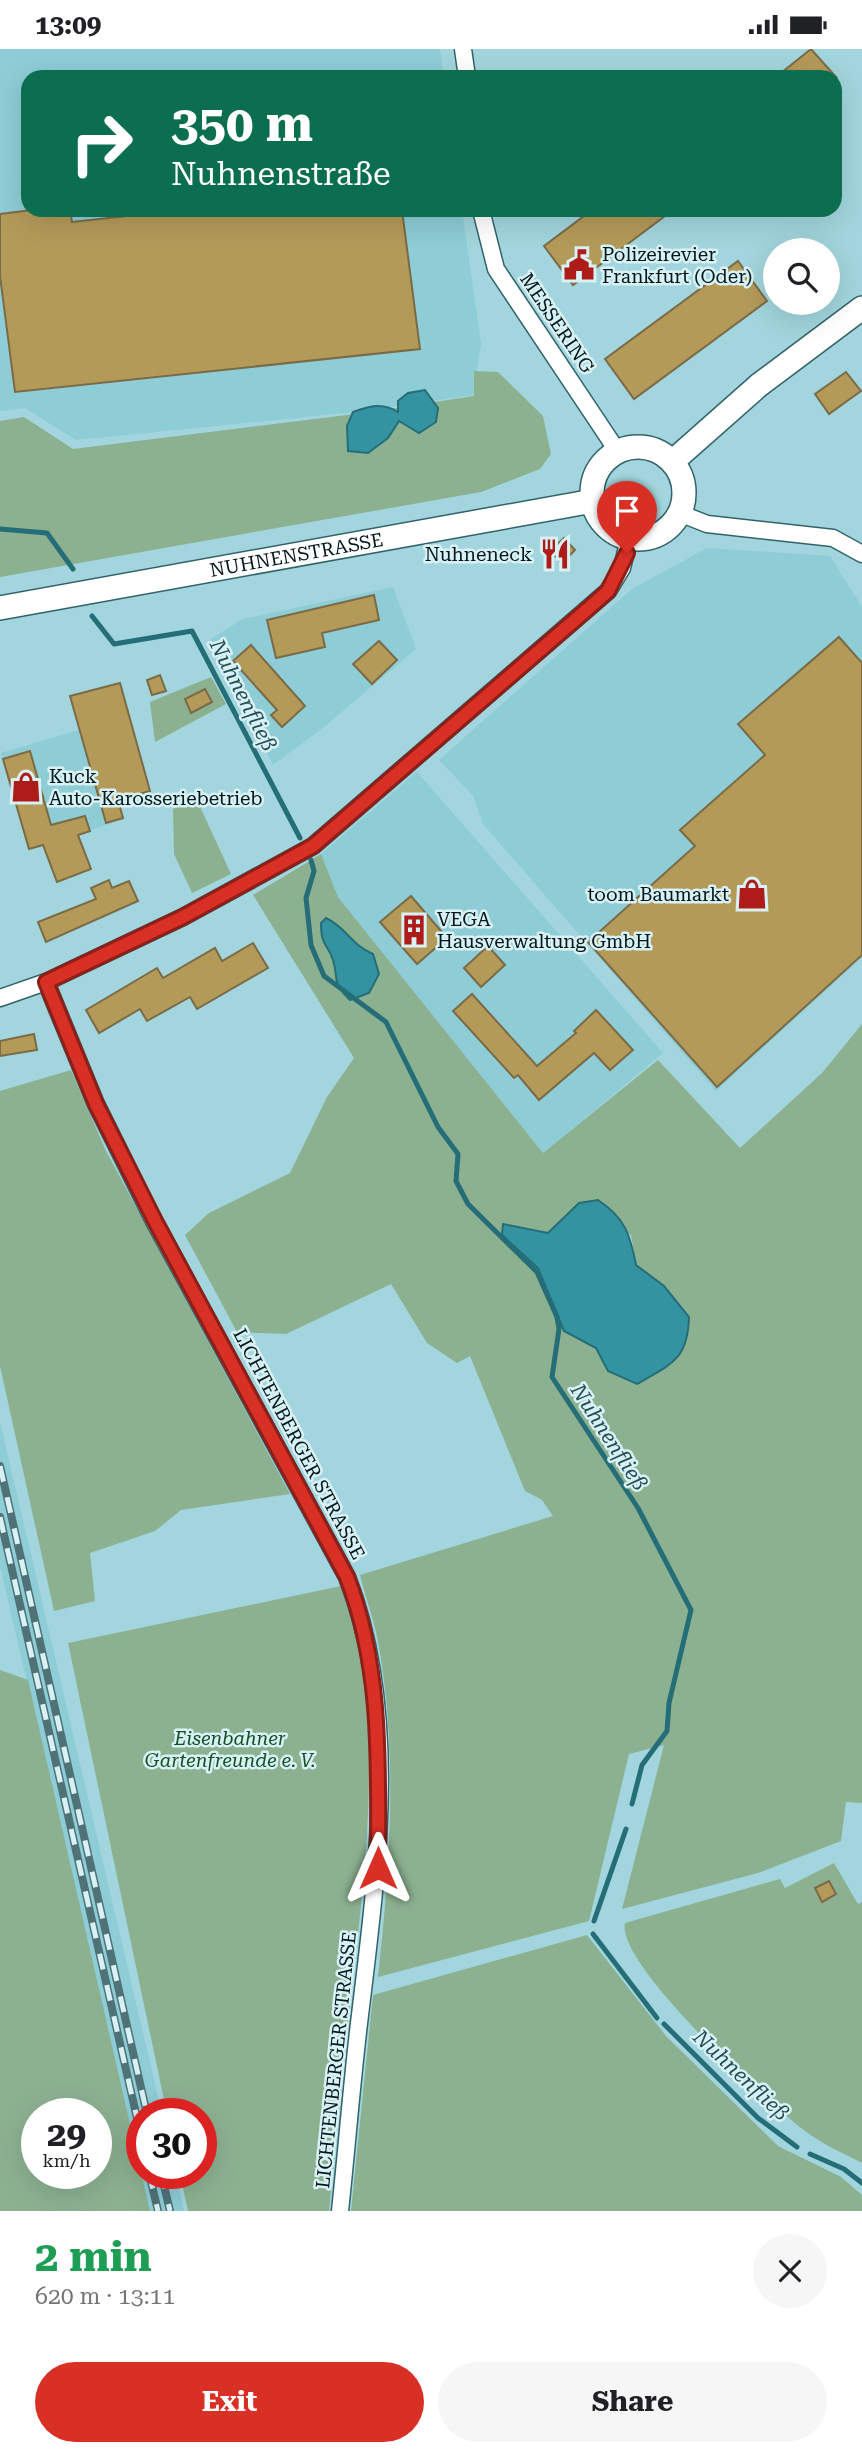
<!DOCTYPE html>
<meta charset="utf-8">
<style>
:root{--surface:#fff;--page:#f6f6f6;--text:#202124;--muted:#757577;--accent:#d93025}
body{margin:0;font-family:"Roboto Serif",serif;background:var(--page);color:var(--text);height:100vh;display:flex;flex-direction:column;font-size:26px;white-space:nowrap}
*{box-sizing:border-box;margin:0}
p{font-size:23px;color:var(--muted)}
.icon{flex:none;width:38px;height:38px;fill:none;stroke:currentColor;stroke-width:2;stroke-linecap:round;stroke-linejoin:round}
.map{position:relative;height:2162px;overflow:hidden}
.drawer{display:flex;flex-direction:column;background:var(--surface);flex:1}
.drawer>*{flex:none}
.banner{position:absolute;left:21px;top:21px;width:821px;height:147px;border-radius:21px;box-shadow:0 7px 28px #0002;background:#0b6e4f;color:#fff;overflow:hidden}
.fabs{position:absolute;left:763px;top:189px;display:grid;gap:14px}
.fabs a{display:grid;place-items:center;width:77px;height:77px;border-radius:50%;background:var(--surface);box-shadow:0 7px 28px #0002;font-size:35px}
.speed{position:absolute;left:21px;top:2049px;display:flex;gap:14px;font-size:35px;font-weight:700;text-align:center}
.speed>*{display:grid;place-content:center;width:91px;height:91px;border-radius:50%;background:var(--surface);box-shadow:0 7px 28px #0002;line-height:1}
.speed small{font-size:18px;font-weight:400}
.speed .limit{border:10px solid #d22;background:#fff;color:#111}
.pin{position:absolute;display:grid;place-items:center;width:60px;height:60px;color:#fff;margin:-72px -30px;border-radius:50% 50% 50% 0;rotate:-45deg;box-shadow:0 0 7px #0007}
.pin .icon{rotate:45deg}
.me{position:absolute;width:77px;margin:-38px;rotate:0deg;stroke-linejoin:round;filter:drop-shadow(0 0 5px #0008)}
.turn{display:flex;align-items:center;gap:24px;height:147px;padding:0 35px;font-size:32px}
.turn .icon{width:91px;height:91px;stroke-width:2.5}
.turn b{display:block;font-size:49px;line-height:60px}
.round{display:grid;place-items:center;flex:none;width:74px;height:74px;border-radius:37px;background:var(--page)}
.headline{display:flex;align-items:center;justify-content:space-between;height:119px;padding:0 35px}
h1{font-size:42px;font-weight:700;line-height:52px;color:#1e9e55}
.primary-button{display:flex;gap:14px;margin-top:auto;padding:14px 35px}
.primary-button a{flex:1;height:80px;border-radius:42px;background:var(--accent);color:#fff;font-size:28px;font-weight:700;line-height:80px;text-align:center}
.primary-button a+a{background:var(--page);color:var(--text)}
.status{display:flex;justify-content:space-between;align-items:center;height:49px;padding:0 35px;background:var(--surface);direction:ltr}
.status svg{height:19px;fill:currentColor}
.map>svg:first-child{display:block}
.built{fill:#8eccd6}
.green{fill:#8cb191;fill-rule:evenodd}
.water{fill:#3393a0;stroke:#256e78;stroke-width:2}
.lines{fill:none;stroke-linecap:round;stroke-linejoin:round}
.stream{stroke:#256e78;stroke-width:5}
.building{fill:#b49a59;stroke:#7a6b47;stroke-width:2}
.minor-casing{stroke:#31636a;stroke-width:19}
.secondary-casing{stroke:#31636a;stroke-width:26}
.minor{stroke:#fff;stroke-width:16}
.secondary{stroke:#fff;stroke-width:23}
.rail-casing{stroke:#4f7277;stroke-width:8}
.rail{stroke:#d8f1f5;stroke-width:5;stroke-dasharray:16;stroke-linecap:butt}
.route-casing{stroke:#8d1f18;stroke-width:18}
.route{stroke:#d93025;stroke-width:12}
.labels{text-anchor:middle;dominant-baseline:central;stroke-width:5;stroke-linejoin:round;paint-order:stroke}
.poi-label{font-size:19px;fill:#03171a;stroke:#d8f1f5;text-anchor:start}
.street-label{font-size:19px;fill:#03171a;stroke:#d8f1f5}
.park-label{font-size:19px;font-style:italic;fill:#145023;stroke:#d8f1f5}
.water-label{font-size:21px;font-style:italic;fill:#234d53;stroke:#d8f1f5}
</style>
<div class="status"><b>13:09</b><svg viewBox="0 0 49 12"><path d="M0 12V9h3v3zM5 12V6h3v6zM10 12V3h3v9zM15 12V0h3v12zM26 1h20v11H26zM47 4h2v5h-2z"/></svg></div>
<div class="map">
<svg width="862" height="2162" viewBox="0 0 862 2162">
<rect width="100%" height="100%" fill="#a2d5dd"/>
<!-- built -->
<g class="built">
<path d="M0 0H440L444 28H28V161H462L481 295 473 346 365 362 76 391 25 359 0 362Z"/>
<path d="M707 499 830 507 862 558V908L716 1042 483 775 473 747 439 711 632 540Z"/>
<path d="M393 538 416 600 324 678 273 716 211 590 243 570Z"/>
<path d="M96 676 124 770 29 801 1 704Z"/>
<path d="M417 723 663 1004 543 1104 338 848 321 805Z"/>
<path d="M0 1373 162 2065H142V2124L176 2125 184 2162H150L0 1517Z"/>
</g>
<!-- green -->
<g class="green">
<path d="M474 322 498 323 543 367 551 405 540 420 481 443 0 528V372L24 368 73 400 363 364 474 347Z"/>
<path d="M211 628 226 655 155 693 150 653Z"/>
<path d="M196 749 231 825 192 844 174 805 173 760Z"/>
<path d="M321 805 338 848 543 1104 658 1011 740 1099 822 1024 862 975V1754L846 1753 841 1792 758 1824 622 1860 664 1696 629 1705 589 1872 378 1928C390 1819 398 1707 379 1598 375 1574 366 1550 360 1526L553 1467 542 1451 525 1442 470 1307 457 1314 427 1294 391 1235 286 1285 237 1283 185 1186 209 1164 290 1124 327 1048 354 1009 253 846ZM579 1154 631 1186 636 1216 664 1237 637 1335 609 1322 596 1299 564 1282 538 1219 548 1184Z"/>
<path d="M71 1021 106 1102 290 1445 181 1461 155 1482 90 1504 95 1552 54 1562 0 1317V1042Z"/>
<path d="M341 1537C387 1663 366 1815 351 1946 343 2018 336 2090 329 2162H188L180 2125 201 2124V2065H167L68 1594Z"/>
<path d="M0 1621 28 1631 150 2162H0ZM96 2065V2124H37V2065Z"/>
<path d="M834 1814 858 1855 862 1853V2114C843 2104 822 2095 805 2082 770 2056 615 1914 625 1874L780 1830 785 1839Z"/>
<path d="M587 1886 666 1987 778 2097 841 2128 862 2146V2162H351L373 1946Z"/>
</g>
<!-- water -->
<g class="water">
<path d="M425 341 438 359 436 373 419 384 399 372 388 389 368 404 348 402 347 377 353 363C370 357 382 353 398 363V352L408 344Z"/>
<path d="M326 869C347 879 350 895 373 905L379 925 369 944 350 951C331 933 339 931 333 911 327 893 321 898 321 874Z"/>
<path d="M598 1151C625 1169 630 1185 636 1216L664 1237 689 1268C688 1311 671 1315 637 1335L608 1322 596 1299 564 1282 538 1219 502 1186 503 1175 548 1184 579 1154Z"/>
</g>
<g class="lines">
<!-- stream -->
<g class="stream">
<path d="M0 480 47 484 73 520"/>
<path d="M92 567 114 595 192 582 300 789"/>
<path d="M311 811 314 822 306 849 311 896 324 927 386 973 438 1078 458 1105 456 1132 468 1155 537 1223 557 1268 559 1280 552 1328 638 1459 691 1561 669 1654 667 1682 642 1716 632 1755"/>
<path d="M594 1872 626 1780"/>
<path d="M593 1885 657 1969"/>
<path d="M664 1975 758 2069 797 2098"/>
<path d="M810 2105 844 2120 862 2134"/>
</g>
</g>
<!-- building -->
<g class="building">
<path d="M811 0 836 28H776Z"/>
<path d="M32 161H70L72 173 183 161H402L420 300 15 343 0 227V165Z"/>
<path d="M592 161H673L573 236 544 197Z"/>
<path d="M738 212 767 252 634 350 605 310Z"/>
<path d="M846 323 861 342 829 365 815 345Z"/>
<path d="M564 489 575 501 562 514 550 502Z"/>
<path d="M374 546 379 571 322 584 325 598 276 609 267 571Z"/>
<path d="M839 588 862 614V906L717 1038 588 893 695 797 680 781 765 706 738 675Z"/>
<path d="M379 592 397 611 372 635 353 615Z"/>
<path d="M251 596 305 657 282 678 271 666 277 661 233 612Z"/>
<path d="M160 626 166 642 152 646 147 631Z"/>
<path d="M120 634 150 742 118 751 123 769 106 774 70 647Z"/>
<path d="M205 640 212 653 191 664 185 650Z"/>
<path d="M30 702 51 776 85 767 90 782 78 786 91 820 57 833 43 796 29 800 3 710Z"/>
<path d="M109 831 112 839 129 832 138 852 46 893 38 873 96 850 91 839Z"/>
<path d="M411 847 447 889 417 915 380 873Z"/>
<path d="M253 894 268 919 197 960 190 948 147 972 140 960 99 984 86 961 157 919 163 929 215 899 222 912Z"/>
<path d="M488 897 505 916 481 938 464 919Z"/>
<path d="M472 945 537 1017 576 984 574 982 596 961 633 1001 610 1021 594 1004 539 1051 518 1026 514 1029 453 962Z"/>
<path d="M34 985 37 1001 0 1007V992Z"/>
<path d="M829 1832 836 1845 822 1853 815 1839Z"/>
</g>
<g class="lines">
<!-- minor casing -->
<g class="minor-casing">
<g id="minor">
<path d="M463 0 467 28"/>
<path d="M481 161 496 220 618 403"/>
<path d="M679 464 707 475 833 489 862 505"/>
<path d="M46 933 96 1055 154 1172 347 1528C400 1664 377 1825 360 1966 352 2031 347 2097 340 2162"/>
<path d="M0 949 46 933 183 868 313 797 608 542 622 519 629 490"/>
</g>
</g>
<!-- secondary casing -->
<g class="secondary-casing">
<g id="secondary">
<circle cx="638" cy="444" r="46"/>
<path d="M672 413 759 336 862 259"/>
<path id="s1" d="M0 559 593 452"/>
</g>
</g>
<!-- minor -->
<use href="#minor" class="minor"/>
<!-- secondary -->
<use href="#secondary" class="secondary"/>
<!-- rail casing -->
<g class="rail-casing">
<g id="rail">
<path d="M0 1417 147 2065"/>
<path d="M0 1468 142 2091"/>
<path d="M149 2124 158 2162"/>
<path d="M161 2124 170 2162"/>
</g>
</g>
<!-- rail -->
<use href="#rail" class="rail"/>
</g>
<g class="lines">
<!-- route casing -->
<g class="route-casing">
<path id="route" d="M378 1819C378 1721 383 1621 347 1528L155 1172 96 1055 46 933 183 868 313 797 590 558 608 542 627 504"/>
</g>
<!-- route -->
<use href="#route" class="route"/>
</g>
<!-- icons -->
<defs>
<g id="civic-bare" transform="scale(2.415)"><path d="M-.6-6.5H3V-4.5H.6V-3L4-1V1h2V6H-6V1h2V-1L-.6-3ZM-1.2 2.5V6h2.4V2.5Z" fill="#ad1c19" stroke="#d8f1f5" stroke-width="2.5" paint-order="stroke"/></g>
<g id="restaurant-bare" transform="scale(2.415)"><path d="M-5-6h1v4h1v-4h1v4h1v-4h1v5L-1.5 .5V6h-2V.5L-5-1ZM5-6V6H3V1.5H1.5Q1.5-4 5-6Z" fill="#ad1c19" stroke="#d8f1f5" stroke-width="2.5" paint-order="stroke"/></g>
<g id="shop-bare" transform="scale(2.415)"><path d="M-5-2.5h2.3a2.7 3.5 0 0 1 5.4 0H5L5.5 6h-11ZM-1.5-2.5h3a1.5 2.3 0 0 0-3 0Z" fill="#ad1c19" stroke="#d8f1f5" stroke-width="2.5" paint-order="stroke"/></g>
<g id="building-bare" transform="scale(2.415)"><path d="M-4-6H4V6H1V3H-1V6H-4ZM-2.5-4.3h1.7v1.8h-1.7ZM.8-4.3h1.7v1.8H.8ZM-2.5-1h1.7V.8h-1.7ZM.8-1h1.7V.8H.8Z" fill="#ad1c19" stroke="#d8f1f5" stroke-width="2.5" paint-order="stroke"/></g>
</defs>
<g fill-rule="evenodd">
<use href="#civic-bare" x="579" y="216"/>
<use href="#restaurant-bare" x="555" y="505"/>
<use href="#shop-bare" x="26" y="738"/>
<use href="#shop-bare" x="752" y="845"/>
<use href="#building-bare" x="414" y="881"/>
</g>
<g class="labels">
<!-- poi labels -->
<g class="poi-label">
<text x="602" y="205">Polizeirevier<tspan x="602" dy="22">Frankfurt (Oder)</tspan></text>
<text x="532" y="505" text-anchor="end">Nuhneneck</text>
<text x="49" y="727">Kuck<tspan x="49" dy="22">Auto-Karosseriebetrieb</tspan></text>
<text x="729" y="845" text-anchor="end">toom Baumarkt</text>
<text x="437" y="870">VEGA<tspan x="437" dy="22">Hausverwaltung GmbH</tspan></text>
</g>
<!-- street labels -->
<g class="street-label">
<text transform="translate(557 274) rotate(56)">MESSERING</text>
<text stroke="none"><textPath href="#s1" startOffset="301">NUHNENSTRASSE</textPath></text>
<text transform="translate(299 1395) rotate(62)">LICHTENBERGER STRASSE</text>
<text transform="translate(336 2011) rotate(-84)">LICHTENBERGER STRASSE</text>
</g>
<!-- park labels -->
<g class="park-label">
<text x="230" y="1689">Eisenbahner<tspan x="230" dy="22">Gartenfreunde e. V.</tspan></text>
</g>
<!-- water labels -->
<g class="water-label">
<text transform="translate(243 646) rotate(63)">Nuhnenfließ</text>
<text transform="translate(609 1388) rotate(57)">Nuhnenfließ</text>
<text transform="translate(741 2026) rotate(43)">Nuhnenfließ</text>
</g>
</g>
</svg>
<div class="fabs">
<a><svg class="icon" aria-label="search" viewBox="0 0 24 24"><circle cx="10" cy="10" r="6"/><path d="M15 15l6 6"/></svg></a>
</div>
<div class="speed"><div>29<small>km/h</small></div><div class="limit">30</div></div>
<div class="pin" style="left:627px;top:504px;background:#d93025"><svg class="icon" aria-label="arrive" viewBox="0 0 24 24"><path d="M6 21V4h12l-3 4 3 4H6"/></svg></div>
<svg class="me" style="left:378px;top:1819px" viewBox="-20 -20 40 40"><path d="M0-17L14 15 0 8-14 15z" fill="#d93025" stroke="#fff" stroke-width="4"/></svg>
<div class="banner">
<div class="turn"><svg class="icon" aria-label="right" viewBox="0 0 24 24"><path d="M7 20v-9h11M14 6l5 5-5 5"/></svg><div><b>350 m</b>Nuhnenstraße</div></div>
</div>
</div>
<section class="drawer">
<div class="headline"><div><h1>2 min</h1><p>620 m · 13:11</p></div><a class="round"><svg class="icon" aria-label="close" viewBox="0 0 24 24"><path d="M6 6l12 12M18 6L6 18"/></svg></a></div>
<div class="primary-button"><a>Exit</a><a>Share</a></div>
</section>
